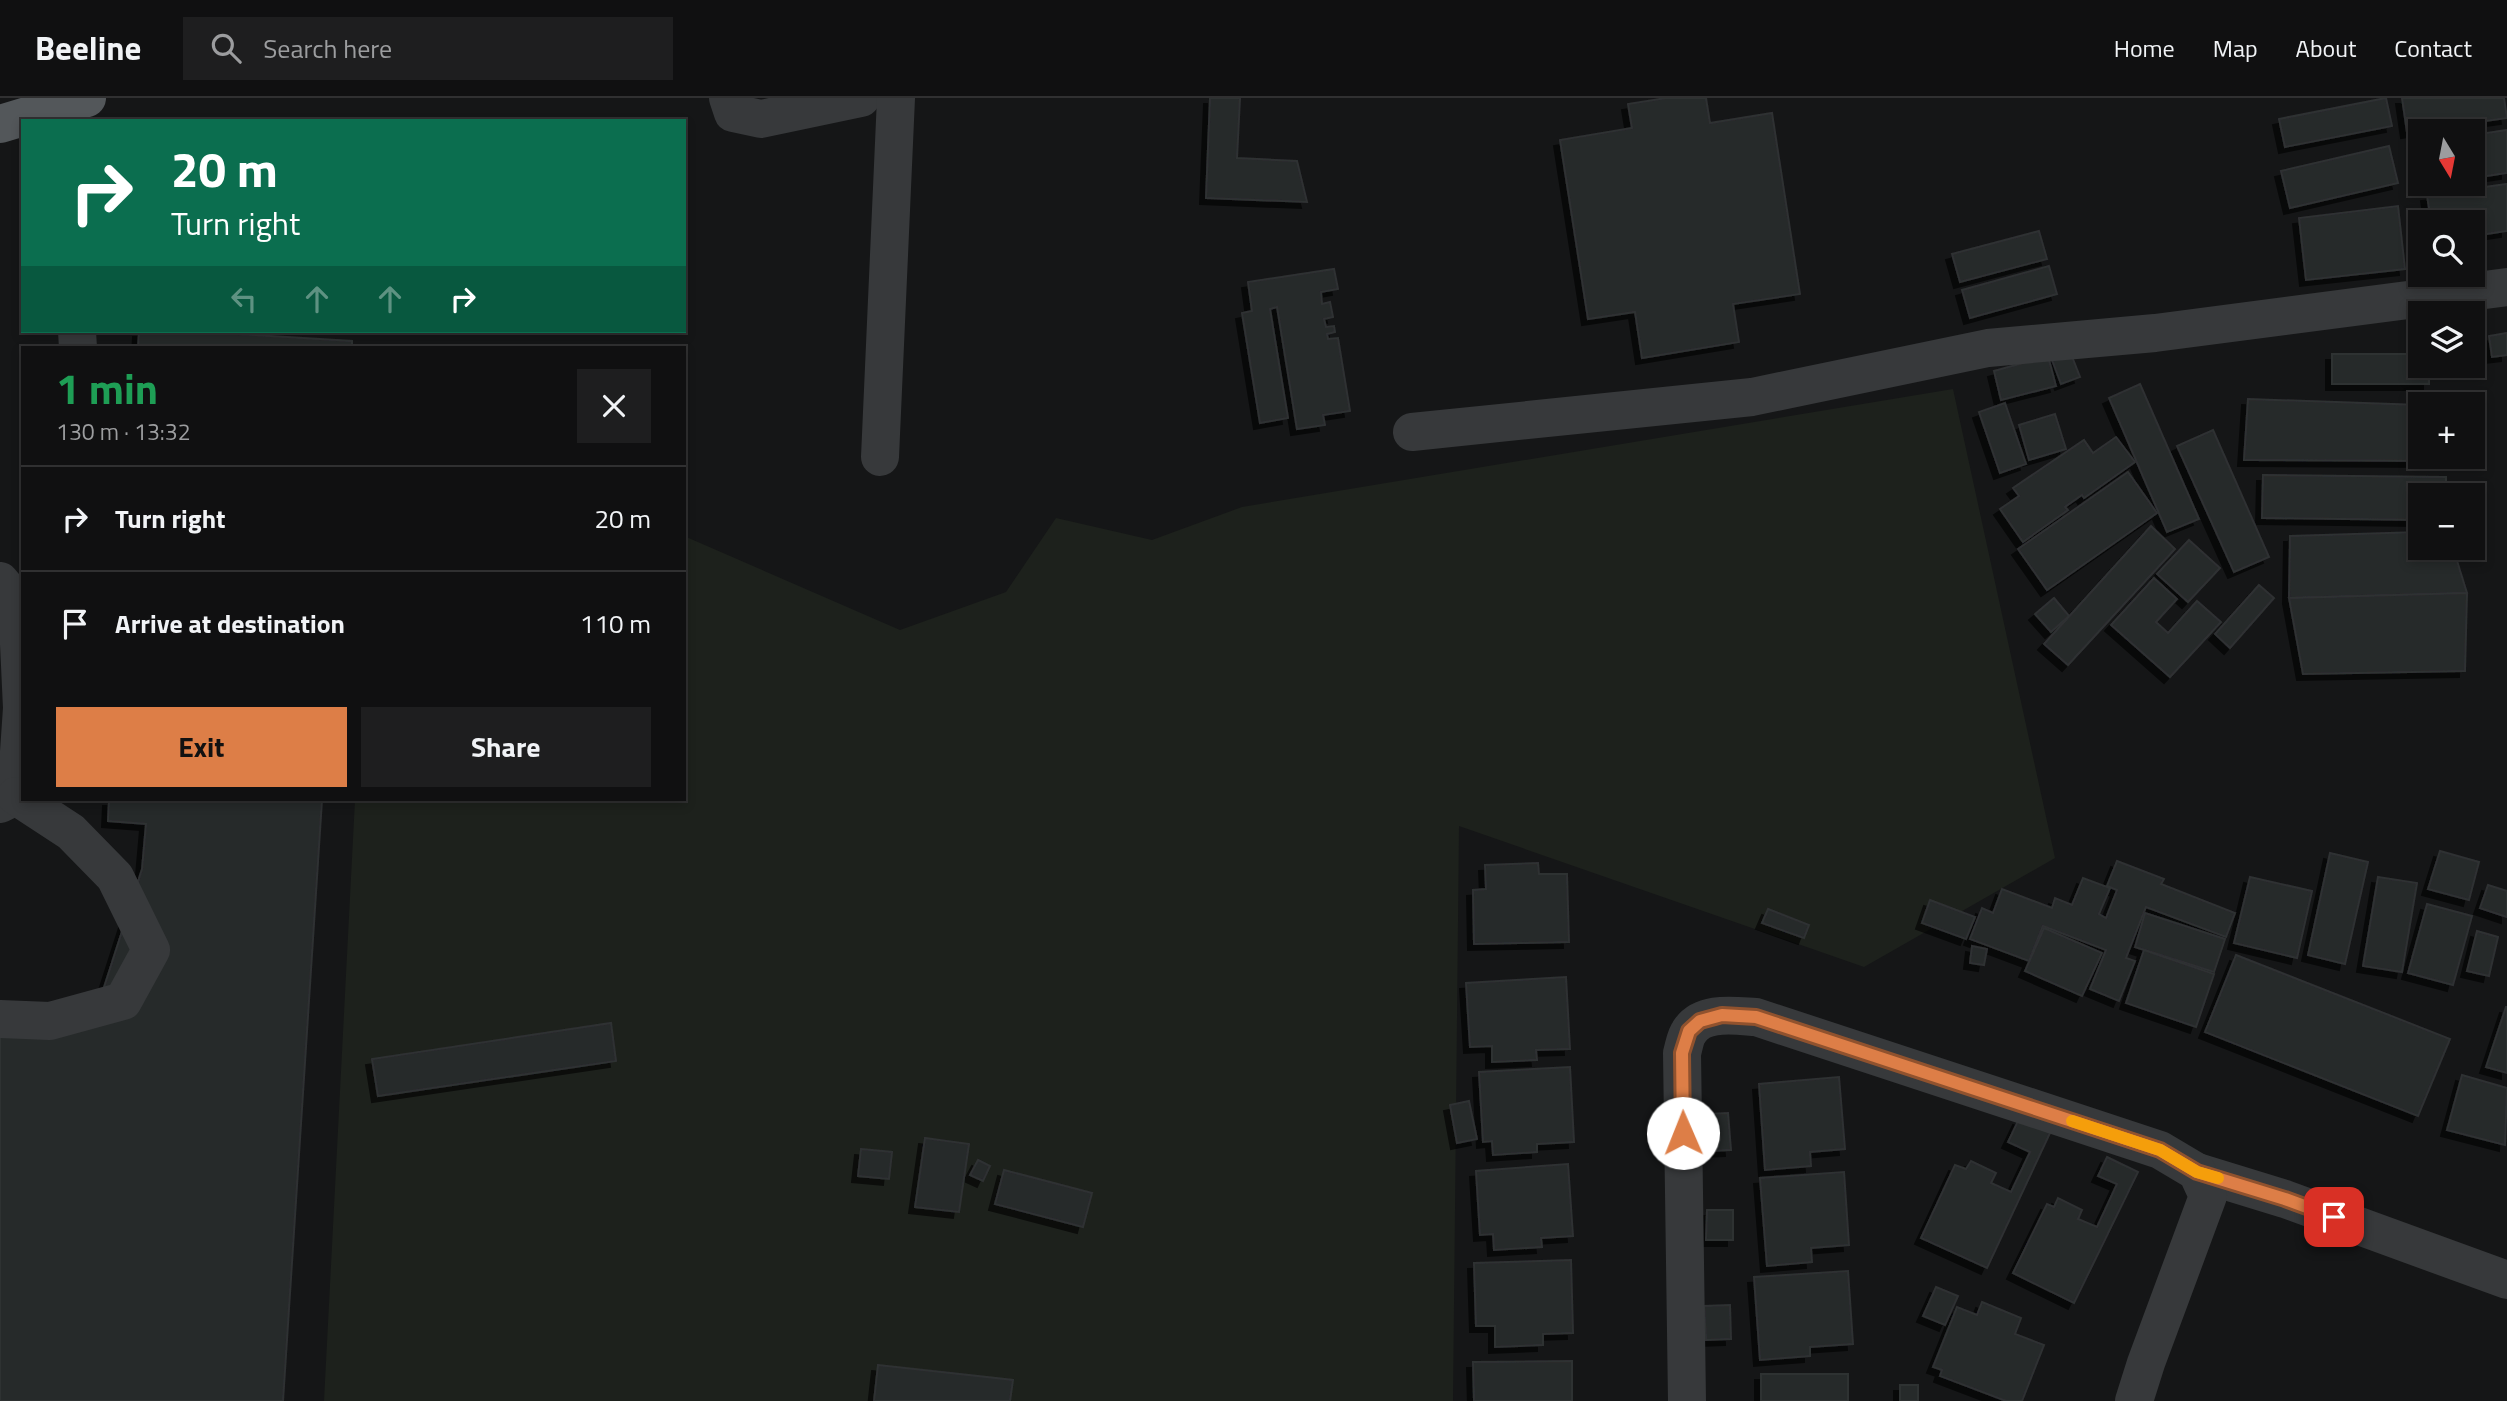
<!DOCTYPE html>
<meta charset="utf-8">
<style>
:root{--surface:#101011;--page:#1e1e1f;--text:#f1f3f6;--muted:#9c9d9f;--line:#303031;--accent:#dd7e47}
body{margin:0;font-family:"Titillium Web",sans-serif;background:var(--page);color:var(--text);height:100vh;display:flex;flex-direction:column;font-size:26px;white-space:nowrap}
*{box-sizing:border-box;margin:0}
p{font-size:23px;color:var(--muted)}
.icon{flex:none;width:38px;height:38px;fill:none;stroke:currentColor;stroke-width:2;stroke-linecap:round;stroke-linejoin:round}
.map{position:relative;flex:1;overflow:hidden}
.side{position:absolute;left:21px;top:248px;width:665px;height:455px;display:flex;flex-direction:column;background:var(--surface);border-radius:0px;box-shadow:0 4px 10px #0003,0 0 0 2px var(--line)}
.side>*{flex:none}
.top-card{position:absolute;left:21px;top:21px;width:665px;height:214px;border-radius:0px;box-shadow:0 4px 10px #0003,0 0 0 2px var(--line);background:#0b6e4f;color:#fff;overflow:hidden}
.needle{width:46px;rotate:170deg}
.controls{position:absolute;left:2408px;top:21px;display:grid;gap:14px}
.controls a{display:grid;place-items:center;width:77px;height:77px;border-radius:0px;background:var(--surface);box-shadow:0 4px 10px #0003,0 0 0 2px var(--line);font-size:35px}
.pin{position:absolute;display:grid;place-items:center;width:60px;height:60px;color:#fff;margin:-30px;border-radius:14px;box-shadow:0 4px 10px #0006}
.me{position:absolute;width:77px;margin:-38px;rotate:359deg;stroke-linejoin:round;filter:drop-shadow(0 0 5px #0008)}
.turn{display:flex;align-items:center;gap:24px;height:147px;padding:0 35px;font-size:32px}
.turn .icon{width:91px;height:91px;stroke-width:2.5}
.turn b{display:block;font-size:49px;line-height:60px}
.lanes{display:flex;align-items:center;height:66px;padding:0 35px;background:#0003;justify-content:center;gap:35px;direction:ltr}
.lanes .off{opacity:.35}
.round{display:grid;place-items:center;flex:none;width:74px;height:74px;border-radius:0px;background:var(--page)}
.headline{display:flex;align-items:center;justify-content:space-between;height:119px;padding:0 35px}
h1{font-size:42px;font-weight:700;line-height:52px;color:#1e9e55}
.cta{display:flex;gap:14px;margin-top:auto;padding:14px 35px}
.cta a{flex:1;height:80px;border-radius:0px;background:var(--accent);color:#111;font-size:28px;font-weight:700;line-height:80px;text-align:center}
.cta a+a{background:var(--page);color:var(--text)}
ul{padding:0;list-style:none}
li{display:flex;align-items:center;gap:21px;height:105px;padding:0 35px;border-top:2px solid var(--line)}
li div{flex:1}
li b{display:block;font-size:26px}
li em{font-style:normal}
header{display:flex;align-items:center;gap:42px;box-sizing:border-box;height:98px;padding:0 35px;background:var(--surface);border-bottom:2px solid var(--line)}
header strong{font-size:33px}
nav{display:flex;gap:38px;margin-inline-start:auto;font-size:24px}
.search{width:490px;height:63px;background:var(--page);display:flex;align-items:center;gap:18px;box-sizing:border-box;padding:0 24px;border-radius:0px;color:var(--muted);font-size:26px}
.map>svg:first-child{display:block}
.green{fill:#1d211c}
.building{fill:#28292b;stroke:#2f3033;stroke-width:2;filter:url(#shadow)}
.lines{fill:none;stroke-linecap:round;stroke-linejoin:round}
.minor{stroke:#37393b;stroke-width:38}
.major{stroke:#53575a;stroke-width:38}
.route-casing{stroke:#90522e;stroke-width:18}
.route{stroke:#dd7e47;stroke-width:12}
.slow{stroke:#f59e0b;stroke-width:12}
</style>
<header>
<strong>Beeline</strong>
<div class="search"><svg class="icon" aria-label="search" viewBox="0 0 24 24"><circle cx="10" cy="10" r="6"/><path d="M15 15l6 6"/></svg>Search here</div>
<nav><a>Home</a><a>Map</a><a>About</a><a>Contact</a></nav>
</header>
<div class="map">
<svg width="2507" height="1303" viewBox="0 0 2507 1303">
<defs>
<filter id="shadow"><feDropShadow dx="-6" dy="6" stdDeviation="0" flood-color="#0009"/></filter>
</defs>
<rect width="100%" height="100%" fill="#151617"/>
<!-- green -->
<path class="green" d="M1953 291 2055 760 1864 869 1459 728 1453 1303H324L355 702H684V438L900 532 1006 494 1056 420 1152 442 1242 409Z"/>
<!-- building -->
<g class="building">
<path d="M1210 0H1240L1237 60 1297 63 1307 104 1206 100Z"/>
<path d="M1666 0H1706L1710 25 1772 15 1800 196 1733 206 1739 244 1642 260 1635 214 1588 221 1560 42 1632 30 1628 6Z"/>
<path d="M2386 0 2392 28 2285 49 2279 21Z"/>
<path d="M2402 0H2504L2507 20 2407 34Z"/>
<path d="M2507 32V75L2473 80V37Z"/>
<path d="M2420 44V86H2429L2419 87 2413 45Z"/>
<path d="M2389 48 2398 85 2290 110 2281 73Z"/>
<path d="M2507 86V133L2473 138V124H2431L2427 97Z"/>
<path d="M2398 108 2405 171 2306 182 2299 120Z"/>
<path d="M2039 133 2047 161 1960 184 1952 156Z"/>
<path d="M2049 168 2057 196 1970 220 1962 192Z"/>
<path d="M1334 171 1338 191 1321 194 1322 206 1330 204 1333 219 1324 221 1326 229 1334 228 1335 234 1327 236 1328 241 1338 240 1350 313 1323 317 1325 327 1297 331 1277 209 1270 211 1288 320 1260 325 1242 215 1252 213 1248 184Z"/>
<path d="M139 233H189L352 243V250H138Z"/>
<path d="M2507 235V257L2492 259 2489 238Z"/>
<path d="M2071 256 2080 279 2061 286 2052 262Z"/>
<path d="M2332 256H2420V268H2429V286H2332Z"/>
<path d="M2048 258 2056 288 2001 302 1994 273Z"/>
<path d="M2140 286 2199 421 2167 434 2109 300Z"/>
<path d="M2248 301 2420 307V359H2440V363L2244 362Z"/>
<path d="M2005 305 2026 366 2000 375 1979 314Z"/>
<path d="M2055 316 2066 351 2029 362 2019 327Z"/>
<path d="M2213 332 2269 459 2234 474 2177 348Z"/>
<path d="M2116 339 2135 364 2084 400 2082 397 2065 409 2068 412 2023 444 2000 411 2019 398 2013 390 2084 342 2093 355Z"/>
<path d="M2128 374 2157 415 2047 492 2018 451Z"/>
<path d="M2263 377 2446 379V397H2420V422L2262 420Z"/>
<path d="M2151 428 2175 451 2068 567 2044 546Z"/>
<path d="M2420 434V450H2453L2467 495 2289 500 2290 438Z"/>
<path d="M2189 442 2220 470 2188 504 2157 476Z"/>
<path d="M2154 480 2177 501 2156 524 2168 535 2197 503 2221 524 2170 579 2111 527Z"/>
<path d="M2259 487 2274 500 2230 550 2215 536Z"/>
<path d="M2467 495 2465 573 2303 576 2289 500Z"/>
<path d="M2054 500 2069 518 2051 534 2035 516Z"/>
<path d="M109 702H322L283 1303H0V921L97 911 142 771 146 726 108 723Z"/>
<path d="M2440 753 2479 764 2469 802 2428 791Z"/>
<path d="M2330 755 2368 764 2345 866 2308 857Z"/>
<path d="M2117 763 2164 781 2161 786 2235 815 2226 839 2146 809 2126 860 2135 863 2119 903 2090 891 2106 852 2043 828 2029 863 1970 841 1982 810 1993 815 2002 791 2052 810 2055 800 2072 807 2083 780 2110 790 2099 816 2106 820 2117 792 2107 788Z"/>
<path d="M1538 765 1539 776H1567L1569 844 1474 846 1473 792 1486 791 1485 767Z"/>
<path d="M2250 779 2312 793 2297 860 2234 845Z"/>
<path d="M2378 779 2417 785 2402 874 2363 868Z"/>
<path d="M2488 787 2507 793V819L2480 810Z"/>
<path d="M1930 802 1975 819 1966 841 1922 825Z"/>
<path d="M2427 806 2472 818 2453 887 2408 875Z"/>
<path d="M1768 811 1809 827 1804 840 1762 825Z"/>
<path d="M2145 815 2225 841 2214 874 2135 849Z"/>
<path d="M2044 830 2102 855 2082 898 2025 873Z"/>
<path d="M2477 833 2498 839 2489 878 2467 873Z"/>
<path d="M1972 848 1987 851 1984 867 1970 865Z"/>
<path d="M2144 852 2214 876 2196 929 2126 905Z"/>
<path d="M2236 857 2450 941 2418 1018 2205 934Z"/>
<path d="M1566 879 1570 951 1536 952 1537 962 1492 964V948L1470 949 1466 885Z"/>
<path d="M2506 909H2507V975L2486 969Z"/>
<path d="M611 925 616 963 378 998 372 961Z"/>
<path d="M1570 969 1574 1044 1537 1046V1054L1493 1057 1492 1043 1483 1044 1479 974Z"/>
<path d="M2462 977 2507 990 2505 1047 2447 1032Z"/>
<path d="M1839 979 1845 1051 1810 1054 1811 1068 1765 1072 1759 986Z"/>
<path d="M1469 1003 1477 1041 1457 1045 1450 1007Z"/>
<path d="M1728 1015 1731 1052 1710 1053 1708 1016Z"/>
<path d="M2019 1021 2050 1035 1987 1170 1921 1140 1955 1067 1966 1071 1971 1063 1996 1075 1991 1085 2011 1094 2030 1054 2008 1044Z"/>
<path d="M925 1040 969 1046 959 1114 915 1109Z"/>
<path d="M861 1051 892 1054 889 1081 858 1078Z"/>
<path d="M2107 1059 2138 1074 2074 1205 2013 1175 2047 1106 2054 1109 2058 1100 2082 1112 2078 1121 2097 1129 2117 1086 2098 1078Z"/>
<path d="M978 1062 990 1068 983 1083 970 1077Z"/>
<path d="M1568 1066 1573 1138 1541 1140 1542 1149 1494 1152 1493 1136 1480 1137 1476 1073Z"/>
<path d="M1004 1072 1092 1095 1083 1129 995 1106Z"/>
<path d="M1844 1074 1849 1147 1811 1150 1812 1164 1767 1168 1760 1080Z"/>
<path d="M1707 1112H1733V1142H1706Z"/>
<path d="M1571 1162 1573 1235 1543 1236V1247L1495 1249V1228H1476L1474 1165Z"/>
<path d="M1848 1173 1853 1246 1810 1249V1258L1760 1262 1754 1179Z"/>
<path d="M1936 1189 1958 1198 1945 1227 1923 1218Z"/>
<path d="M1982 1204 2021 1220 2015 1236 2044 1247 2022 1303H2006L1940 1278 1942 1272 1933 1269 1957 1209 1977 1217Z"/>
<path d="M1730 1207 1731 1241 1706 1242 1704 1208Z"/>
<path d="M1572 1263V1303H1474L1473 1264Z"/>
<path d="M878 1267 1013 1282 1010 1303H874Z"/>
<rect x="1761" y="1276" width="87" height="27"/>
<rect x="1900" y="1287" width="18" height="16"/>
</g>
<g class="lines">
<!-- minor -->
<g class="minor">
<path d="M728 0 733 15 761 21 861 0"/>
<path d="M77 233 78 250"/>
<path d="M1412 334 1752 299 1988 250 2155 235 2507 189"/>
<path d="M880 359 896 0"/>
<path d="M0 483 17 503 22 610 16 698 0 706"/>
<path d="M0 921 50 923 123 903 151 852 115 779 71 734 16 698"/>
<path d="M2197 1074 2285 1101 2507 1182"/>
<path d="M1687 1303 1682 955C1684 949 1685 939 1689 934 1702 912 1736 918 1756 919L2160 1052 2197 1074 2208 1098 2146 1265 2134 1303"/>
</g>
<!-- major -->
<path class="major" d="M0 26 87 0"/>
</g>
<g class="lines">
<!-- route casing -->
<g class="route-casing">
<path id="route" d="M1683 1035 1682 955 1689 933 1700 923 1722 917 1756 919 2160 1052 2197 1074 2285 1101 2334 1119"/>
</g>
<!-- route -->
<use href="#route" class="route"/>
<!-- slow -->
<path class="slow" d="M2072 1023 2160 1052 2197 1074 2218 1080"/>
</g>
</svg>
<div class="controls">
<a><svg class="needle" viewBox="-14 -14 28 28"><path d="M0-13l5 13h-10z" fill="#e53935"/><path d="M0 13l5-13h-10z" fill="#9c9d9f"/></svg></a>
<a><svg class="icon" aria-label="search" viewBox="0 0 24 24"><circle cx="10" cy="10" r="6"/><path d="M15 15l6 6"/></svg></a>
<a><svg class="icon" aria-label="layers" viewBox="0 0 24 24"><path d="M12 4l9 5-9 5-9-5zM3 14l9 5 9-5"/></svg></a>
<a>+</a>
<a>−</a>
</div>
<div class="pin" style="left:2334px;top:1119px;background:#d93025"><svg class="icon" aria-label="arrive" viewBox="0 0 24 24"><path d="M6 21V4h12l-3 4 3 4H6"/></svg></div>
<svg class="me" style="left:1683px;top:1035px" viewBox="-20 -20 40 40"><circle r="19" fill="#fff"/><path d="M0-13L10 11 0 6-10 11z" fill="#dd7e47"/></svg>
<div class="top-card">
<div class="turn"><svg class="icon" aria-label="right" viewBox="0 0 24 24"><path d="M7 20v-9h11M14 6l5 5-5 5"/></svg><div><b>20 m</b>Turn right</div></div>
<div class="lanes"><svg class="icon off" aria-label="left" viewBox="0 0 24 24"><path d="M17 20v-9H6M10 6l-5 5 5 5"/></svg><svg class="icon off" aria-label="ahead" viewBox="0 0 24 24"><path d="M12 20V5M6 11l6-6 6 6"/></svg><svg class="icon off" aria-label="ahead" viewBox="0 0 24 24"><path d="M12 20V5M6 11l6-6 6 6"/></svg><svg class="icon" aria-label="right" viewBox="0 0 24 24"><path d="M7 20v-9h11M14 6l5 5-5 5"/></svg></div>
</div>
<section class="side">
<div class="headline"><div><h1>1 min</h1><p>130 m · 13:32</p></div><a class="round"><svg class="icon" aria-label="close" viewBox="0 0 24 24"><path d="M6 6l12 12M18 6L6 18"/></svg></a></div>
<ul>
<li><svg class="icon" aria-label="right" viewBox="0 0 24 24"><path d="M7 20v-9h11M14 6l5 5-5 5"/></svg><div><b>Turn right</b></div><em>20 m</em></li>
<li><svg class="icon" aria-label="arrive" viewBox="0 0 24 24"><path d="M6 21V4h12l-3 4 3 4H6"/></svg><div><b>Arrive at destination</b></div><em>110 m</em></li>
</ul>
<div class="cta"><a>Exit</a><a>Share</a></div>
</section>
</div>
